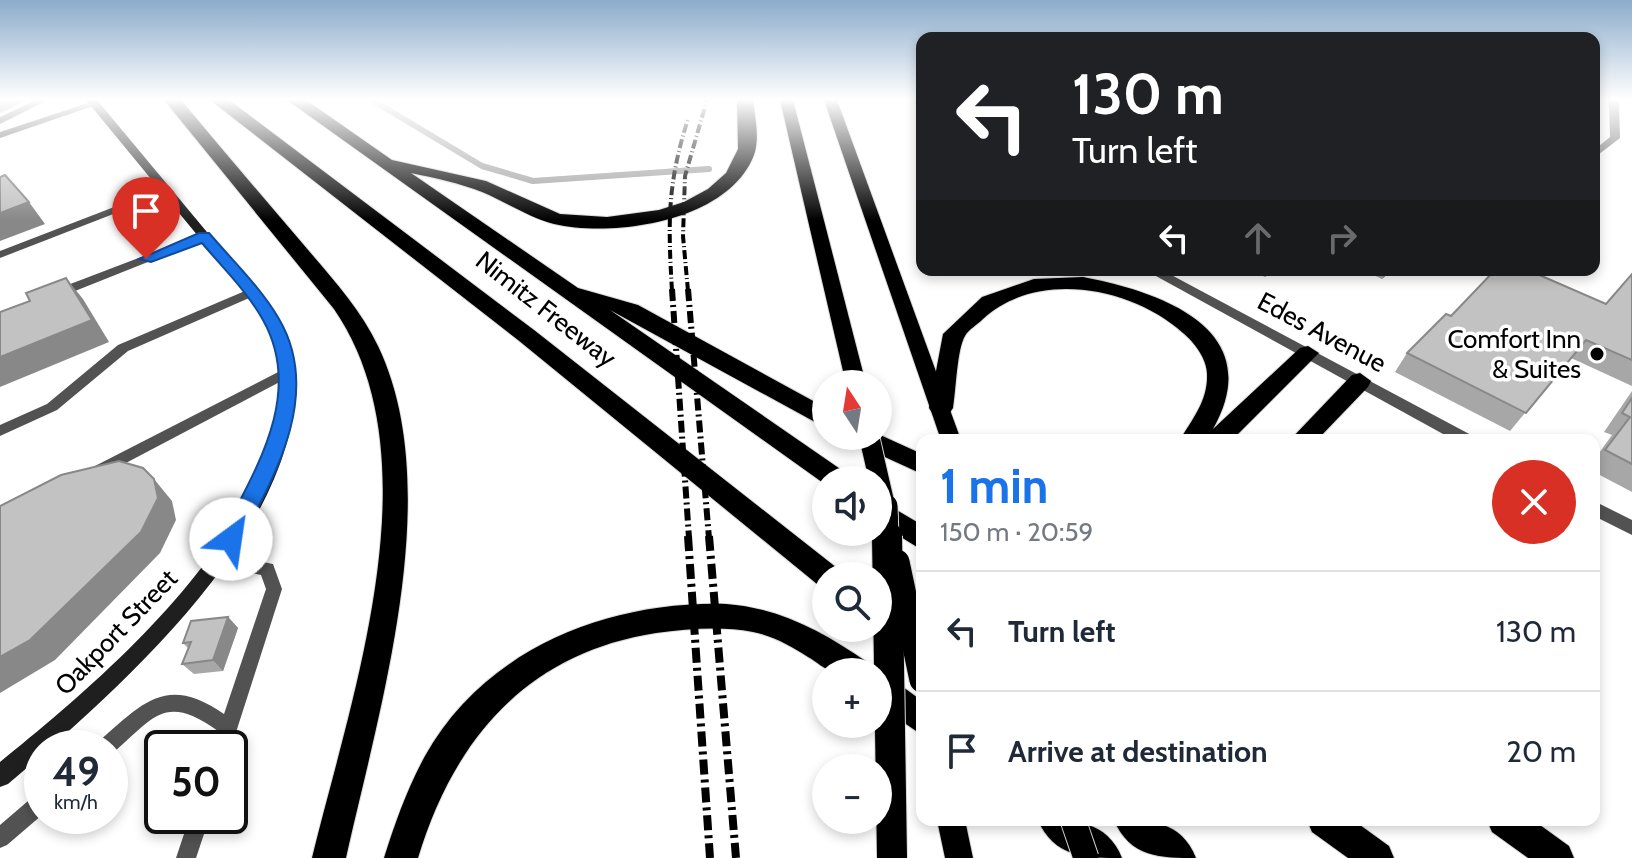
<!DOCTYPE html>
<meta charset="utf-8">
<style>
:root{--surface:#fff;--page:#f2f2f3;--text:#1f2937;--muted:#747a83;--line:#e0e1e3;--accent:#1a73e8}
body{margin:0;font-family:Cabin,sans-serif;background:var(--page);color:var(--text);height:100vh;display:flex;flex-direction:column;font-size:30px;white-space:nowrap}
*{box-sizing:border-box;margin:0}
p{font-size:26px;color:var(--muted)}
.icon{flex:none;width:44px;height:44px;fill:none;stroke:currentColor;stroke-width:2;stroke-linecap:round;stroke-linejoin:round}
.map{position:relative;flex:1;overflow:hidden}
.side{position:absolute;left:916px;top:434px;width:684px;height:392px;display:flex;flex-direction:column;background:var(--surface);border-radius:16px;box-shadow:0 4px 12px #0003}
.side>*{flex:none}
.guide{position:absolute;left:916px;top:32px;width:684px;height:244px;border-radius:16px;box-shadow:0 4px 12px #0003;background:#202124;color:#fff;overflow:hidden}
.needle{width:52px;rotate:348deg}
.buttons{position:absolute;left:812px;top:370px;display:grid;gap:16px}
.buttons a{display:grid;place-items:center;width:80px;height:80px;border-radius:50%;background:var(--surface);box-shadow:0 4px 12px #0003;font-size:40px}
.speed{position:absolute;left:24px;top:730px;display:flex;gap:16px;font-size:40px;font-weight:700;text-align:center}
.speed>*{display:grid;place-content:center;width:104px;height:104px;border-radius:50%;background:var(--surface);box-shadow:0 4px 12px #0003;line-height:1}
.speed small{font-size:20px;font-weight:400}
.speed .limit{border:4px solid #111;border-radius:12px;background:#fff;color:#111}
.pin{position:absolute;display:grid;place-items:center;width:68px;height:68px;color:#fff;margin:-82px -34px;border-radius:50% 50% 50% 0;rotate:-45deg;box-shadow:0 0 8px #0007}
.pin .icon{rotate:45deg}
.me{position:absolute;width:88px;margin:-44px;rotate:31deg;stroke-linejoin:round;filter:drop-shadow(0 0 6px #0008)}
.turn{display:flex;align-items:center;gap:28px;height:168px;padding:0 24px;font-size:36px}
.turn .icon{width:104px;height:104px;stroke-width:2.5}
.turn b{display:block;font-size:56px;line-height:68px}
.lanes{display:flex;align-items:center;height:76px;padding:0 24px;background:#0003;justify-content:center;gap:40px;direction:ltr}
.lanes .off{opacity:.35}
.round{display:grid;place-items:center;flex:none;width:84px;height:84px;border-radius:42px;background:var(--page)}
.head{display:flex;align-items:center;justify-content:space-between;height:136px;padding:0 24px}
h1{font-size:48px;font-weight:700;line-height:60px;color:var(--accent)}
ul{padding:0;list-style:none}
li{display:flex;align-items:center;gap:24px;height:120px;padding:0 24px;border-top:2px solid var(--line)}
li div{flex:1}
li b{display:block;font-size:30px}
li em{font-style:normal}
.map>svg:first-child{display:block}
.green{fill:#d9d9d9}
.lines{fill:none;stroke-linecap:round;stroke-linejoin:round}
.stream{stroke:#a0a0a0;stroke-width:6}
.primary-casing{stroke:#dbdbdb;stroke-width:2}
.motorway-casing{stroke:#dbdbdb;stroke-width:2}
.service{fill:#525252;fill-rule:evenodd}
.tertiary{fill:#525252;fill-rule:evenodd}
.secondary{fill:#1f1f1f;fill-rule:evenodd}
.primary{fill:#000;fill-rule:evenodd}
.motorway{fill:#000;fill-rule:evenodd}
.rail-far2{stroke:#000;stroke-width:4;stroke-dasharray:9 3 1 3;stroke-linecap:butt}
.rail-far1{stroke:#000;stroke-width:6;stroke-dasharray:12 4 2 4;stroke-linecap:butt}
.rail{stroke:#000;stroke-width:8;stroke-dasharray:15 5 3 5;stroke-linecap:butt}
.primary-bridge-far1-casing{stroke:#dbdbdb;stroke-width:22;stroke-linecap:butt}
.primary-bridge-casing{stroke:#dbdbdb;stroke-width:27;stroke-linecap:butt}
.motorway-bridge-far1-casing{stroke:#dbdbdb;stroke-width:25;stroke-linecap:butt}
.motorway-bridge-casing{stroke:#dbdbdb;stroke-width:32;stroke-linecap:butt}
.primary-bridge-far1{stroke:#000;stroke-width:20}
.primary-bridge{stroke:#000;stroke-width:25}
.motorway-bridge-far1{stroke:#000;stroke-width:23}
.motorway-bridge{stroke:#000;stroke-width:30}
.wall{fill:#a7a7a7}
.shaded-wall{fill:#888}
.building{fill:#c2c2c2;stroke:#888;stroke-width:2}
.route{fill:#1a73e8;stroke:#114b97;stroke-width:2}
.poi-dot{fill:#000;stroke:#fff;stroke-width:3}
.labels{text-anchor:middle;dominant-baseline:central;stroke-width:7;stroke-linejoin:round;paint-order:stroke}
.street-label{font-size:26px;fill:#000;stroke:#fff}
.poi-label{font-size:26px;fill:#000;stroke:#fff;text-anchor:end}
</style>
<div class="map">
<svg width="1632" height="858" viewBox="0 0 1632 858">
<rect width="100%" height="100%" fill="#fff"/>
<!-- green -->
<path class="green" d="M708 166 705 172 533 181 538 178Z"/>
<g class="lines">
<!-- stream -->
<path class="stream" d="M372 100 482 166 533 181 709 169"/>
<!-- primary casing -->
<g class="primary-casing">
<g id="primary">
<path d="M780 100H793L866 384H846Z"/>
<path d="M824 100H837L961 440H941Z"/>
<path d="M937 820H965L973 858H945Z"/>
</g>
</g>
<!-- motorway casing -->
<g class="motorway-casing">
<g id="motorway">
<path d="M164 100H181C221 148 262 196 303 244 330 276 360 308 378 346 447 490 379 709 346 858H312C351 697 437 459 334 309Z"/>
<path d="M210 100H229L534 330 837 568 841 576H826V587L817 584 518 340Z"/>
<path d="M287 100H306L392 160 486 181 560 214 607 217 659 210 684 202 708 189 726 173 738 149 737 100H753C755 117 760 138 754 155 729 221 615 238 554 224 528 217 506 202 482 192 459 183 435 178 411 173L578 288 638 305 826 408V428L610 310 846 473 850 480H826V485Z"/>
<path d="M1083 277C1161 292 1269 329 1213 429L1300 348 1308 346 1319 353 1232 440H1180C1192 419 1208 401 1207 374 1207 359 1194 342 1183 333 1132 287 1037 269 983 319 978 324 968 330 965 336 957 349 956 391 953 408L949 414H933L929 408 943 334 982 297 1034 279Z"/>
<path d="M1360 373 1371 381 1368 387 1317 440H1290L1352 375Z"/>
<path d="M878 434 922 454V474L852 442 849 436Z"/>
<path d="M878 499 922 525V550L878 523Z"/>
<path d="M726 604C780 608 823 632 867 662L871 672C859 672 846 674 834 672 826 671 816 661 808 657 791 646 773 636 753 632 721 626 688 629 656 633 527 653 454 739 418 858H384C395 823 407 789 425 756 485 649 607 601 726 604Z"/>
<path d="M878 675 891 678 922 701V735L878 705Z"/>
<path d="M1038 820C1073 820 1107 820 1122 858 1087 858 1054 858 1038 820Z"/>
<path d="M1114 820C1149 820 1181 820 1196 858 1161 858 1130 858 1114 820Z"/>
<path d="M1307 820H1353L1389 846 1394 858H1348L1312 832Z"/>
<path d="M1487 820H1533L1569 846 1574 858H1528L1492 832Z"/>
</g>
</g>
<!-- service -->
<g class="service">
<path d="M36 100H48L0 124V117Z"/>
<path d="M1609 100H1619L1620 138 1594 158V150L1610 137Z"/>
<path d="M91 102 99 104 0 138V132Z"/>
<path d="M166 187 170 188V192L0 258V251Z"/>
<path d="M204 233 210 236 208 238 60 297H52L50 294 52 291Z"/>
<path d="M252 288 258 292 256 295 128 351 57 410 0 436V425L47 404 118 345Z"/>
<path d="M288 367 295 372 293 375 105 474H95L93 470 95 466Z"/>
<path d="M217 553 273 564 282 589 230 751V748H213L218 731C165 693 154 717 112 754L110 748H96L98 742C143 703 166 674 224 714L266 589 261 575 211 565 209 560 211 555Z"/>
<path d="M42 792V815L7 845 0 848V825L35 795Z"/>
<path d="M190 816H210L196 858H176Z"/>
</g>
<!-- tertiary -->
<g class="tertiary">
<path d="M913 100H922V109L918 108Z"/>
<path d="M1145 270H1162L1473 436 1475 440H1454Z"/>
<path d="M1594 501 1632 520V535L1594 516Z"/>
</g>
<!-- secondary -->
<path class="secondary" d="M86 100H97L271 309C282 328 294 349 295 371 304 515 149 660 50 748H42V755L8 784 0 787V762C108 675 286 523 280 371 279 347 266 324 254 304Z"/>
<!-- primary -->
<use href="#primary" class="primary"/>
<!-- motorway -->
<use href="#motorway" class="motorway"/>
<!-- rail-far2 -->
<g class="rail-far2">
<path d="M672 291C668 223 667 185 688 119"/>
<path d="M688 291 683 236 685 176 707 100"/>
</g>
<!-- rail-far1 -->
<g class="rail-far1">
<path d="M672 289 689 538"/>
<path d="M688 289 709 538"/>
</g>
<!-- rail -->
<g class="rail">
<path d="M688 536 710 858"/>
<path d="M709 536 736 858"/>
</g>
<!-- primary-bridge-far1 casing -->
<g class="primary-bridge-far1-casing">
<path id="primary-bridge-far1" d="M869 436 888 519"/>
</g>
<!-- primary-bridge casing -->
<g class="primary-bridge-casing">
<g id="primary-bridge">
<path d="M897 562 922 680"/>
<path d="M1073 820 1086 858"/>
</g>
</g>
<!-- motorway-bridge-far1 casing -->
<g class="motorway-bridge-far1-casing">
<path id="motorway-bridge-far1" d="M886 506 887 538"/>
</g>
<!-- motorway-bridge casing -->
<g class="motorway-bridge-casing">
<path id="motorway-bridge" d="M887 536 892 858"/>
</g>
<!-- primary-bridge-far1 -->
<use href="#primary-bridge-far1" class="primary-bridge-far1"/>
<!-- primary-bridge -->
<use href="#primary-bridge" class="primary-bridge"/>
<!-- motorway-bridge-far1 -->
<use href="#motorway-bridge-far1" class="motorway-bridge-far1"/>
<!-- motorway-bridge -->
<use href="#motorway-bridge" class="motorway-bridge"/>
</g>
<!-- wall -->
<g class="wall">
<path d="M1250 270H1275L1265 277Z"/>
<path d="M1363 270H1392L1382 279Z"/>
<path d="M1632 274V386L1571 358 1510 431 1395 372 1407 353 1451 316 1606 304Z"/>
<path d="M1632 391V492L1594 472V460L1612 435 1604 432Z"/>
<path d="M228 617 238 628 223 671 194 674 182 664 188 648 183 643Z"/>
</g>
<!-- shaded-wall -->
<g class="shaded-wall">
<path d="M0 100H28L0 113Z"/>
<path d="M29 202 45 224 0 241V213Z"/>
<path d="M1268 270H1275L1265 277Z"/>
<path d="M1387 270H1392L1382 279Z"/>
<path d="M66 278 83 299 109 342 0 387V357Z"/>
<path d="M154 479 172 501 176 520 160 553 55 660 0 693V657Z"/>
<path d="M228 617 238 628 223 671 213 660Z"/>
</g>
<!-- building -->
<g class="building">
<path d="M5 175 29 202 0 213V177Z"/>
<path d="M1495 270H1528L1606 304 1632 274V360L1586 340 1526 413 1407 353 1446 314 1451 316Z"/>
<path d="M66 278 92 320 0 357V312L30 301 26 293Z"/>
<path d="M1632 398V464L1605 450 1630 417 1622 413Z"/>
<path d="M119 461 143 468 154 479 158 498 141 532 30 640 0 657V506L61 475Z"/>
<path d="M228 617 213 660 182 664 191 642 183 643 191 621Z"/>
</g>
<!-- sky -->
<linearGradient id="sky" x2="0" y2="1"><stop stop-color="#8baccb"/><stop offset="0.45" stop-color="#fff"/><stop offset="1" stop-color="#fff" stop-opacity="0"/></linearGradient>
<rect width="1632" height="221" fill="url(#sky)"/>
<!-- route -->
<path class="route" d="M199 233H209C233 261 261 288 279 319 323 394 274 478 238 545L231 547 220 539C254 472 305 395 263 320 247 291 222 267 202 243L151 262 139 259Z"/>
<!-- markers -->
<circle class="poi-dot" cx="1597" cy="354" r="8"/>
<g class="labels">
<!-- street labels -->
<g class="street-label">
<text transform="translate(546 309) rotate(38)">Nimitz Freeway</text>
<text transform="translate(1322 332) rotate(28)">Edes Avenue</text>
<text transform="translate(116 632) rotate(-46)">Oakport Street</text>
</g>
<!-- poi labels -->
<g class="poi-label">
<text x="1581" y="339">Comfort Inn<tspan x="1581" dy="30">&amp; Suites</tspan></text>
</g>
</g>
</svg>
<div class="buttons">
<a><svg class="needle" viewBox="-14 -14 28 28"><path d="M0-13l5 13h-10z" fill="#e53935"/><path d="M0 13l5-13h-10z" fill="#747a83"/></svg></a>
<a><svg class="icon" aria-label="sound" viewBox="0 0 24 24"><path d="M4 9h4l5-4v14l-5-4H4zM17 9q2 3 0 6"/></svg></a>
<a><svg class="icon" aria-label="search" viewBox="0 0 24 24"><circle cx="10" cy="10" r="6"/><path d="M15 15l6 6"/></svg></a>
<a>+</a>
<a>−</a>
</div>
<div class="speed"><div>49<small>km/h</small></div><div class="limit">50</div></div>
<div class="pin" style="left:146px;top:259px;background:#d93025"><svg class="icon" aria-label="arrive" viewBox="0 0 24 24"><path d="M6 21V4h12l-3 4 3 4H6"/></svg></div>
<svg class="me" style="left:231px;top:539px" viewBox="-20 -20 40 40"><circle r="19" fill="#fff"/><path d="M0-13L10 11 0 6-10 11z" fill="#1a73e8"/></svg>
<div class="guide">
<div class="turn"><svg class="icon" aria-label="left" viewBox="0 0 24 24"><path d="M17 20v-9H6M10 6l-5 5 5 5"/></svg><div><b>130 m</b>Turn left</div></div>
<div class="lanes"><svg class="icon" aria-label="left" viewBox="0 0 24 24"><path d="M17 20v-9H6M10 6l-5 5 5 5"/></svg><svg class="icon off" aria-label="ahead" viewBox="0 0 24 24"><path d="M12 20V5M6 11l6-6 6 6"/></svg><svg class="icon off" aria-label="right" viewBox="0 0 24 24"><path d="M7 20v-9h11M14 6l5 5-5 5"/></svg></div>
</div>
<section class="side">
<div class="head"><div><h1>1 min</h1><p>150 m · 20:59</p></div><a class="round" style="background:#d93025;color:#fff"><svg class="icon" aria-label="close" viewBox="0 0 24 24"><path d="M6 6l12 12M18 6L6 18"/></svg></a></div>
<ul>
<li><svg class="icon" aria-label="left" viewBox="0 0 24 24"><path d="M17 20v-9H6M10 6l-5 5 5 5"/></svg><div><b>Turn left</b></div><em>130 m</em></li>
<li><svg class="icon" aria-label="arrive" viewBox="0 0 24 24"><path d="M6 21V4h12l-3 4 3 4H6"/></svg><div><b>Arrive at destination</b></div><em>20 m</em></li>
</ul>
</section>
</div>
